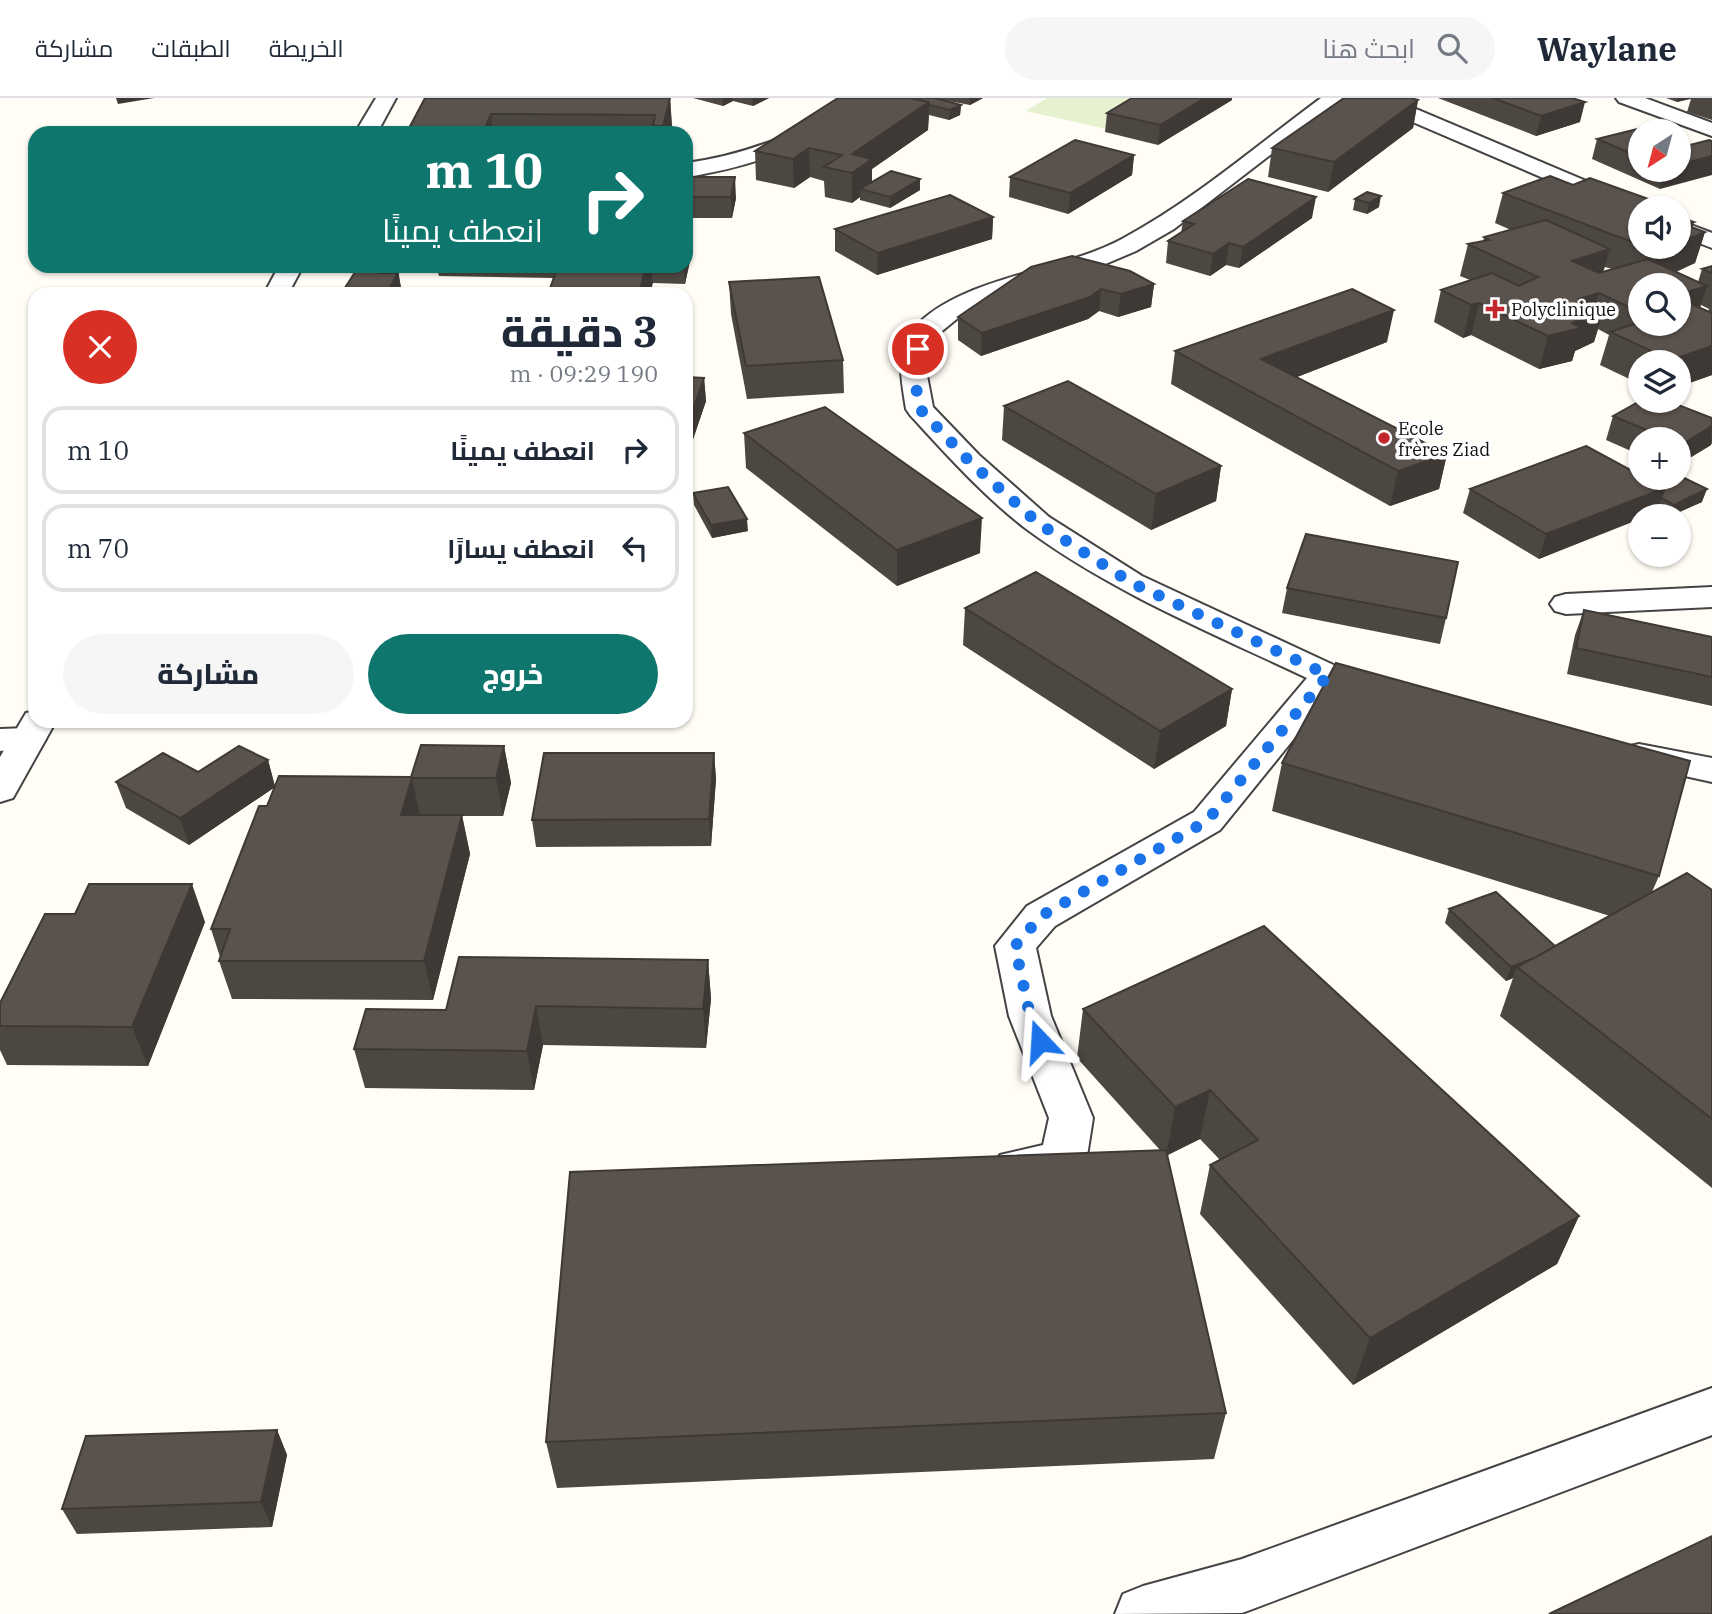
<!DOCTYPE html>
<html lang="ar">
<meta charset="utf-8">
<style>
:root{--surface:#fff;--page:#f6f6f7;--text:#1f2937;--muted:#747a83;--line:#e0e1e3;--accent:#0f766e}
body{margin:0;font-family:"IBM Plex Serif",Cairo,serif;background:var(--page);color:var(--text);direction:rtl;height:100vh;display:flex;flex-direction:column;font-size:26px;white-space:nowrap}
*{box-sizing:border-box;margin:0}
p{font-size:23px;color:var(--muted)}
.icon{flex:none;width:38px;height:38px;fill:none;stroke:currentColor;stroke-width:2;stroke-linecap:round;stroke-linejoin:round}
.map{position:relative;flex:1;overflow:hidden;direction:ltr}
.details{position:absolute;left:28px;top:189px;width:665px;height:441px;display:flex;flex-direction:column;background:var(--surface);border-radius:21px;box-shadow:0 2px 5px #0004;direction:rtl}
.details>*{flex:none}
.top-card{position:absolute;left:28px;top:28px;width:665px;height:147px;border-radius:21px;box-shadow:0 2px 5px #0004;direction:rtl;background:#0f766e;color:#fff;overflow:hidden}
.needle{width:46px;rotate:216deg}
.fabs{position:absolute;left:1628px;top:21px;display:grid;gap:14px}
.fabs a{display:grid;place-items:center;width:63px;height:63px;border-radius:50%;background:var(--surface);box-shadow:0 2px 5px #0004;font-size:35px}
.pin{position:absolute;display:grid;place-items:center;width:60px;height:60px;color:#fff;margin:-30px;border:4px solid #fff;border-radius:50%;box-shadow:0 2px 7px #0007}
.me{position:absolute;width:77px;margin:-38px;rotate:340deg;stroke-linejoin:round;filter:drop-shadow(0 0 5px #0008)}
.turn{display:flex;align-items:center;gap:24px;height:147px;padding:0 35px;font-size:32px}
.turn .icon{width:91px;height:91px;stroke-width:2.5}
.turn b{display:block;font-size:49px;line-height:60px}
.round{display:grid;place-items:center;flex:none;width:74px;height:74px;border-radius:37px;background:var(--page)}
.overview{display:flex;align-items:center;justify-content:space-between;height:119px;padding:0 35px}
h1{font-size:42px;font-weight:800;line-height:52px}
.cta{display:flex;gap:14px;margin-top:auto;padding:14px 35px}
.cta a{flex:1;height:80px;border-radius:42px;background:var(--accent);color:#fff;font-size:28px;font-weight:800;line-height:80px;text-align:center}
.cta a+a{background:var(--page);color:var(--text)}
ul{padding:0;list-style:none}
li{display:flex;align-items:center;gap:21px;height:88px;margin:0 14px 10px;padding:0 21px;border:4px solid var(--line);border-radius:21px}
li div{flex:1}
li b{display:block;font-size:26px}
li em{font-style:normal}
header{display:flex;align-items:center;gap:42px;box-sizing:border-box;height:98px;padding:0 35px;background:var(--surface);border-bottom:2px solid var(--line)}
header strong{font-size:33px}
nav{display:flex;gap:38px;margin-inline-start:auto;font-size:24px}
.search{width:490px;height:63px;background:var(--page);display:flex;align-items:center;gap:18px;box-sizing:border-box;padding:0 24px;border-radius:38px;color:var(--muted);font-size:26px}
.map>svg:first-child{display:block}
.pitch{fill:#e6f2cf}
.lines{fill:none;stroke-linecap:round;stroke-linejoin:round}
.minor-casing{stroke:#444;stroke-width:4}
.tertiary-casing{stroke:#444;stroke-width:4}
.minor{fill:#fff;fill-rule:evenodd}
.tertiary{fill:#fff;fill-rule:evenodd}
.wall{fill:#4d4742;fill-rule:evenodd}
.shaded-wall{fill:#3f3936}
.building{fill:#5a524d;stroke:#3f3936;stroke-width:2}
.route{stroke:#1a73e8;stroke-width:12;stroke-dasharray:0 21.6}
.poi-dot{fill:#c4262e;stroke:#fff;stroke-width:2.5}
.labels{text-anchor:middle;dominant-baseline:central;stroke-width:7;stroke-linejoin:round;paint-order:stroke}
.far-poi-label{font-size:18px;fill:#111;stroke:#fff;text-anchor:start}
</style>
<header>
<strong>Waylane</strong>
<div class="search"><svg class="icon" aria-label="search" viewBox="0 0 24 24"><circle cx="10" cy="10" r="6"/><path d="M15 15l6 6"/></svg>ابحث هنا</div>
<nav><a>الخريطة</a><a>الطبقات</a><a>مشاركة</a></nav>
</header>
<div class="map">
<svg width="1712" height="1516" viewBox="0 0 1712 1516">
<rect width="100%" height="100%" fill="#fffdf5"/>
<!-- pitch -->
<path class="pitch" d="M1047 0H1176L1124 35 1026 13Z"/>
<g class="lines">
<!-- minor casing -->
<g class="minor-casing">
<g id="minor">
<path d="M864 0H889C882 10 867 15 857 20 802 49 748 70 686 79V65C751 57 807 30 864 0Z"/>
<path d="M1321 0H1344L1174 131 1136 153 1096 170 969 211 936 238 925 267 933 309 979 357 1049 419 1142 478 1340 570 1392 585 1397 592 1392 599 1380 602 1335 590 1220 732 1055 828 1036 850 1051 918 1093 1020 1087 1058 1080 1071C1052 1082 1030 1093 1000 1083L993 1070 1000 1057 1043 1047 1049 1020 1009 918 995 848 1027 808 1194 714 1307 580C1212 535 1114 495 1029 433 985 400 947 357 910 317L906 311C902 284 894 253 914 230 960 179 1061 174 1122 141 1193 103 1256 48 1321 0Z"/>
<path d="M1363 0H1390L1650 110H1640V120L1632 118 1366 4Z"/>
<path d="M1678 122 1712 135V150L1678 137Z"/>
<path d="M1712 489V509L1566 516 1555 513 1550 506 1555 499 1566 496Z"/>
<path d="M28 630 41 633 46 641 41 649 0 653V631Z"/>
<path d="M1639 646 1712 660V684L1626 665 1621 657 1626 649Z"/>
</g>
</g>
<!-- tertiary casing -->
<g class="tertiary-casing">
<g id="tertiary">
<path d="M376 0H396L377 35H355Z"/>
<path d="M1616 0H1645L1712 25V38L1619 4Z"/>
<path d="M279 168H303L288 196H264Z"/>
<path d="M35 613V623H56L13 700 0 704V659L26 615Z"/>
<path d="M1712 1290V1337L1242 1515 1115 1516 1123 1496 1143 1488 1242 1461Z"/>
</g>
</g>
<!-- minor -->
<use href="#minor" class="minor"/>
<!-- tertiary -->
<use href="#tertiary" class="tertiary"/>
</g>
<!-- wall -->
<g class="wall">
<path d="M425 0H670L672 29 670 35H408V32Z"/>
<path d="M693 0H769L753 8 733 3 723 8Z"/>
<path d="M838 0H983L970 7 943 2 961 7 960 17 949 22 929 17 928 32 872 71V84L920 92 890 110 860 102V99L852 105 825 99 824 83 810 79 794 90 756 82 755 53Z"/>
<path d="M1438 0H1572L1580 24 1536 38Z"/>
<path d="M1666 0H1712V22L1687 14 1691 1 1677 4Z"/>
<path d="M1232 2 1158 47 1105 34 1107 15Z"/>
<path d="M1418 2 1413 30 1328 94 1268 79 1272 50Z"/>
<path d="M1640 33V72H1678L1660 91 1592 61 1597 41Z"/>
<path d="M1134 57 1132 77 1068 116 1009 99 1010 79Z"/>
<path d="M686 79 736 100 732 120H686Z"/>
<path d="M1573 87 1651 102 1649 108 1640 110V149H1678L1692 129 1705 134 1695 165 1676 174 1698 184 1702 171 1712 168V277L1678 289V264H1640V286L1600 267 1609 237 1598 231 1594 244 1575 253 1572 263 1539 271 1471 237 1463 240 1434 224 1441 192 1470 182 1460 178 1468 146 1483 144 1484 139 1511 132 1495 125 1503 95ZM1605 169 1612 171 1603 174ZM1640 187 1678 226H1640ZM1701 207 1709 211 1708 214 1700 210Z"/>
<path d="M1367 94 1379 109 1367 116 1353 112 1355 101Z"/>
<path d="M993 119 992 141 877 177 835 153V131Z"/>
<path d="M1312 120 1239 170 1226 167 1210 178 1166 165 1168 143 1181 135 1183 123Z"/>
<path d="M689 127 691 158 685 186 653 185 554 180 439 178 437 171H398L402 196H341L359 168H686Z"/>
<path d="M1072 158 1154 186 1151 209 1118 219 1099 213 1088 221 981 258 958 242V219Z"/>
<path d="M729 184 843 262 844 295 747 301 731 216Z"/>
<path d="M1387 244 1297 279 1447 356 1439 391 1390 408 1171 286 1175 253Z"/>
<path d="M686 279 704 280 706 303 689 353H686Z"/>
<path d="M1004 308 1221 368 1216 403 1151 432 1002 342Z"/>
<path d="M1613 318 1712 320V345L1711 347 1678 367V341H1640V357L1606 342Z"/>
<path d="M744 335 980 455 897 488 746 370Z"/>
<path d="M1635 374 1702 404 1671 418H1667L1657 413 1656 415 1647 418H1640L1539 461 1463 415 1470 391Z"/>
<path d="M693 395 748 433 712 440 694 407Z"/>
<path d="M1287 490 1446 520 1440 546 1282 515Z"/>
<path d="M965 510 1232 591 1226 628 1154 671 963 547Z"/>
<path d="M1584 512 1712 539V608L1567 576 1575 537Z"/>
<path d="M504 648 511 685 503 718H462L470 756 433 902 232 901 219 863 220 859 211 831 267 708 275 689 189 747 126 710 116 684 198 674 268 662 275 688 411 679Z"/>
<path d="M714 655 716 681 711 748 536 749 532 722Z"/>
<path d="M1282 665 1659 778 1652 794 1712 792V1090L1500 918 1513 880 1506 883 1445 825 1449 811 1555 848 1610 818 1272 713Z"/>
<path d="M205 824 148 968 7 967 0 952V905Z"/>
<path d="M708 862 711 901 706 950 543 947 534 992 365 990 354 951 446 912Z"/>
<path d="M1083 911 1579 1118 1557 1166 1353 1287 1200 1116 1210 1067 1220 1062 1200 1041 1167 1057 1226 1315 1214 1361 557 1390 546 1344 1160 1052 1077 960Z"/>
<path d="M277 1332 287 1357 272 1429 77 1436 62 1411Z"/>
</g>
<!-- shaded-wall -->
<g class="shaded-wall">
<path d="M116 0H154L118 6Z"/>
<path d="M670 0 672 29 670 35H664L663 28Z"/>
<path d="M722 0H733V3L723 8Z"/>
<path d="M752 0H769L753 8Z"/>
<path d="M970 0H983L970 7Z"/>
<path d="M1205 0H1232V2L1158 47 1160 27Z"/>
<path d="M1678 0H1691L1677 4Z"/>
<path d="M1418 2 1413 30 1328 94 1334 64Z"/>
<path d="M929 4 928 32 872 71V90L860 91V99L852 105V56Z"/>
<path d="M1585 4 1580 24 1536 38 1541 18Z"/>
<path d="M961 7 960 17 949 22 950 12Z"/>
<path d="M491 16 493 35H484V32Z"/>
<path d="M809 50 810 79 794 90 793 61Z"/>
<path d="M1134 57 1132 77 1068 116 1070 95Z"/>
<path d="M1712 58V77L1660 91 1666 72H1678V67Z"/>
<path d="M735 79 736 100 732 120 731 99Z"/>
<path d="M920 81V92L890 110V99Z"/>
<path d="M1381 98 1379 109 1367 116 1369 105Z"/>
<path d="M1316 99 1312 120 1239 170 1243 149Z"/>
<path d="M993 119 992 141 877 177 878 155Z"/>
<path d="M1694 124 1689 141 1705 134 1695 165 1648 186 1658 154 1671 149H1678V146L1686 127Z"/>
<path d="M689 127 691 158 685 186 684 168H686V140Z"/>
<path d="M1229 145 1226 167 1210 178 1213 156Z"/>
<path d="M1610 151 1600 182 1572 163Z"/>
<path d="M383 168H397L402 196H383L379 175Z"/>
<path d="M646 168H651L653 185 650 196H639Z"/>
<path d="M1154 186 1151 209 1118 219 1121 196Z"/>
<path d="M1707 188 1696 221 1678 226V197Z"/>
<path d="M1101 191 1099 213 1088 221 981 258 982 235Z"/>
<path d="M1599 195 1593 216 1604 211 1594 244 1575 253 1572 263 1539 271 1548 238 1579 201Z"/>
<path d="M1479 205 1471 237 1463 240 1471 207Z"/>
<path d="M1394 212 1387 244 1256 295 1261 261Z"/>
<path d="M1712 248V277L1678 289V264H1671V262Z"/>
<path d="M704 280 706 303 689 353 687 329Z"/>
<path d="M1712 328 1711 347 1678 367V355L1681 347Z"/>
<path d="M1447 356 1439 391 1390 408 1398 373Z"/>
<path d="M1221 368 1216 403 1151 432 1156 396Z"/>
<path d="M1665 390 1656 415 1647 418H1640V421L1539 461 1546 436Z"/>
<path d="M1707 391 1702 404 1669 418 1674 407Z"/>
<path d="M982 420 980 455 897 488V452Z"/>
<path d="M747 421 748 433 712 440 711 427Z"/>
<path d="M1232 591 1226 628 1154 671 1160 633Z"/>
<path d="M504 648 511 685 503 718 496 680Z"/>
<path d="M714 655 716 681 711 748 709 721Z"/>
<path d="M268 662 275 689 189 747 180 720Z"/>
<path d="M412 680 420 718 401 717Z"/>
<path d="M462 717 470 756 433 902 424 863Z"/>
<path d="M192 786 205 824 148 968 132 929Z"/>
<path d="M1558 850 1517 869 1513 880 1506 883 1511 869Z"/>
<path d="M708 862 711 901 706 950 703 911Z"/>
<path d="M536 908 543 947 534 992 527 953Z"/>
<path d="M1210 992 1200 1041 1166 1058 1175 1009Z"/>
<path d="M1579 1118 1557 1166 1353 1287 1370 1240Z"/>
<path d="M277 1332 287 1357 272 1429 261 1404Z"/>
</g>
<!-- building -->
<g class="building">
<path d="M425 0H670L663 28H653L655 17 491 16 484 32H408Z"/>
<path d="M838 0H910L929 4 852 56 872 61 852 75 824 69 842 57 809 50 793 61 755 53Z"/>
<path d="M910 0H935L961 7 950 12 929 7V4Z"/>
<path d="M1132 0H1205L1160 27 1107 15Z"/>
<path d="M1344 0H1411L1418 2 1334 64 1272 50Z"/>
<path d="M1493 0H1572L1585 4 1541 18Z"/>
<path d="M1645 29 1656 33H1640V59L1597 41Z"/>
<path d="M1075 42 1134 57 1070 95 1010 79Z"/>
<path d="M1678 42 1690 47 1709 42 1712 43V58L1678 67Z"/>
<path d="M891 73 920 81 890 99 860 91Z"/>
<path d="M1550 78 1573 87 1590 80 1651 102 1643 106 1656 110H1640V147L1503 95Z"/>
<path d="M686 79H735L731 99H686Z"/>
<path d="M1248 81 1316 99 1243 149 1229 145 1213 156 1168 143 1194 126 1183 123Z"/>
<path d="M1367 94 1381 98 1369 105 1355 101Z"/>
<path d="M950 97 993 119 878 155 835 131Z"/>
<path d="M1678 119 1694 124 1686 127 1705 134 1678 146Z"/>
<path d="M1546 122 1610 151 1572 163 1599 175 1648 161 1707 188 1678 197V187H1640V214L1599 195 1579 201 1604 211 1572 225 1581 230 1548 238 1479 205 1471 207 1441 192 1492 175 1519 188 1538 179 1468 146 1489 142 1484 139Z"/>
<path d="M686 127H689L686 140Z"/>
<path d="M1643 149H1671L1658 154Z"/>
<path d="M1072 158 1130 173 1154 186 1121 196 1101 191 1090 199 982 235 958 219 1031 169Z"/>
<path d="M359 168H383L379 175H398L386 196H341Z"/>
<path d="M558 168H646L639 196H548Z"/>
<path d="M1712 168V175L1702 171Z"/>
<path d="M819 179 843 262 746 268 729 184Z"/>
<path d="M1352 191 1394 212 1261 261 1447 356 1398 373 1175 253Z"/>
<path d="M1678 200 1712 215V248L1671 262 1610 234 1640 224V226H1678Z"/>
<path d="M686 279 704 280 687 329H686Z"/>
<path d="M1068 283 1221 368 1156 396 1004 308Z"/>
<path d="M1640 303H1668L1712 320V328L1681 347 1678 345V341H1668L1613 318Z"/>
<path d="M825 309 982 420 897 452 744 335Z"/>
<path d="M1586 348 1640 377V380H1646L1665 390 1546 436 1470 391Z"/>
<path d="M1678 377 1707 391 1674 407 1661 400 1665 390 1646 380H1678Z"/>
<path d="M728 389 747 421 711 427 693 395Z"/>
<path d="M1306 436 1458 464 1446 520 1287 490Z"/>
<path d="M1036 474 1232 591 1160 633 965 510Z"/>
<path d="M1584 512 1712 539V579L1576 550Z"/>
<path d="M1336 565 1690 663 1659 778 1282 665Z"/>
<path d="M421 647 504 648 496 680H412L401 717H462L424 863H219L230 831H211L259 708H267L279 678 411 679Z"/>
<path d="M239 648 268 662 180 720 116 684 163 655 198 674Z"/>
<path d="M544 655H714L709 721 532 722Z"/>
<path d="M1687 775 1712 792V1021L1517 869Z"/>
<path d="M89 786H192L132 929 0 928V905L45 816H75Z"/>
<path d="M1496 794 1555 848 1534 860 1511 869 1449 811Z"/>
<path d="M1264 828 1579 1118 1370 1240 1210 1067 1258 1042 1210 992 1175 1009 1083 911Z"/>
<path d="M459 859 708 862 703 911 536 908 527 953 354 951 366 911 446 912Z"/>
<path d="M1166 1052 1226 1315 546 1344 570 1074Z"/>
<path d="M277 1332 261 1404 62 1411 86 1338Z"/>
<path d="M1712 1438V1516H1549Z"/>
</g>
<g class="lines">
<!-- route -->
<path class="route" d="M918 251 912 267 920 311 969 363 1038 425 1132 485 1328 577 1207 723 1041 818 1015 848 1030 918 1040 943"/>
</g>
<!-- markers -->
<g class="poi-dot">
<path d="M1491.5 200.5h7v7h7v7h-7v7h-7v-7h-7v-7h7z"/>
<circle cx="1384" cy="340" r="7"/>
</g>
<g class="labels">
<!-- far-poi labels -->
<g class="far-poi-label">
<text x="1511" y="211">Polyclinique</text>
<text x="1398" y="330">Ecole<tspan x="1398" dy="21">frères Ziad</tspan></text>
</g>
</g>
</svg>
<div class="fabs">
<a><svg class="needle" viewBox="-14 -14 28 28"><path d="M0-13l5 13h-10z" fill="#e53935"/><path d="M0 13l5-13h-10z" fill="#747a83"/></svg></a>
<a><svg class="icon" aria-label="sound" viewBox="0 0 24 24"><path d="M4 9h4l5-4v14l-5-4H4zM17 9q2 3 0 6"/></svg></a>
<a><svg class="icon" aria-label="search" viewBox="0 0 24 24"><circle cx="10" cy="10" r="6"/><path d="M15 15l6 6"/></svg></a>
<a><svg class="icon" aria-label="layers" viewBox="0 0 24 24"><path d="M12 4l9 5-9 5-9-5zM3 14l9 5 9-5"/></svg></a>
<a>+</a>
<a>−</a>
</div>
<div class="pin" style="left:918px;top:251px;background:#d93025"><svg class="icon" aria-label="arrive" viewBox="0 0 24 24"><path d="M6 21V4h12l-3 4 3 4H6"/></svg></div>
<svg class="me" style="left:1040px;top:943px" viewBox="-20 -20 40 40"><path d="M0-17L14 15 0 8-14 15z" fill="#1a73e8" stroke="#fff" stroke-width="4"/></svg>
<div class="top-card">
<div class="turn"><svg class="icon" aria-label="right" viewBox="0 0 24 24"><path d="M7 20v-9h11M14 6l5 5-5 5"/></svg><div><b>10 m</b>انعطف يمينًا</div></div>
</div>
<section class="details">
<div class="overview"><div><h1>3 دقيقة</h1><p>190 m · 09:29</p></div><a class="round" style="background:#d93025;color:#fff"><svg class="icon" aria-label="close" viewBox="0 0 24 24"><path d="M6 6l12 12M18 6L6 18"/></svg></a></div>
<ul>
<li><svg class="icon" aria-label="right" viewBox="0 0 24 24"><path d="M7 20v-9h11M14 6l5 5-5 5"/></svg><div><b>انعطف يمينًا</b></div><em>10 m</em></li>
<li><svg class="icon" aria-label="left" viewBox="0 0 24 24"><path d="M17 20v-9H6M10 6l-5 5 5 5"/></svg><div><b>انعطف يسارًا</b></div><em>70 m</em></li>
</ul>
<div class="cta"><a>خروج</a><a>مشاركة</a></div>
</section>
</div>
